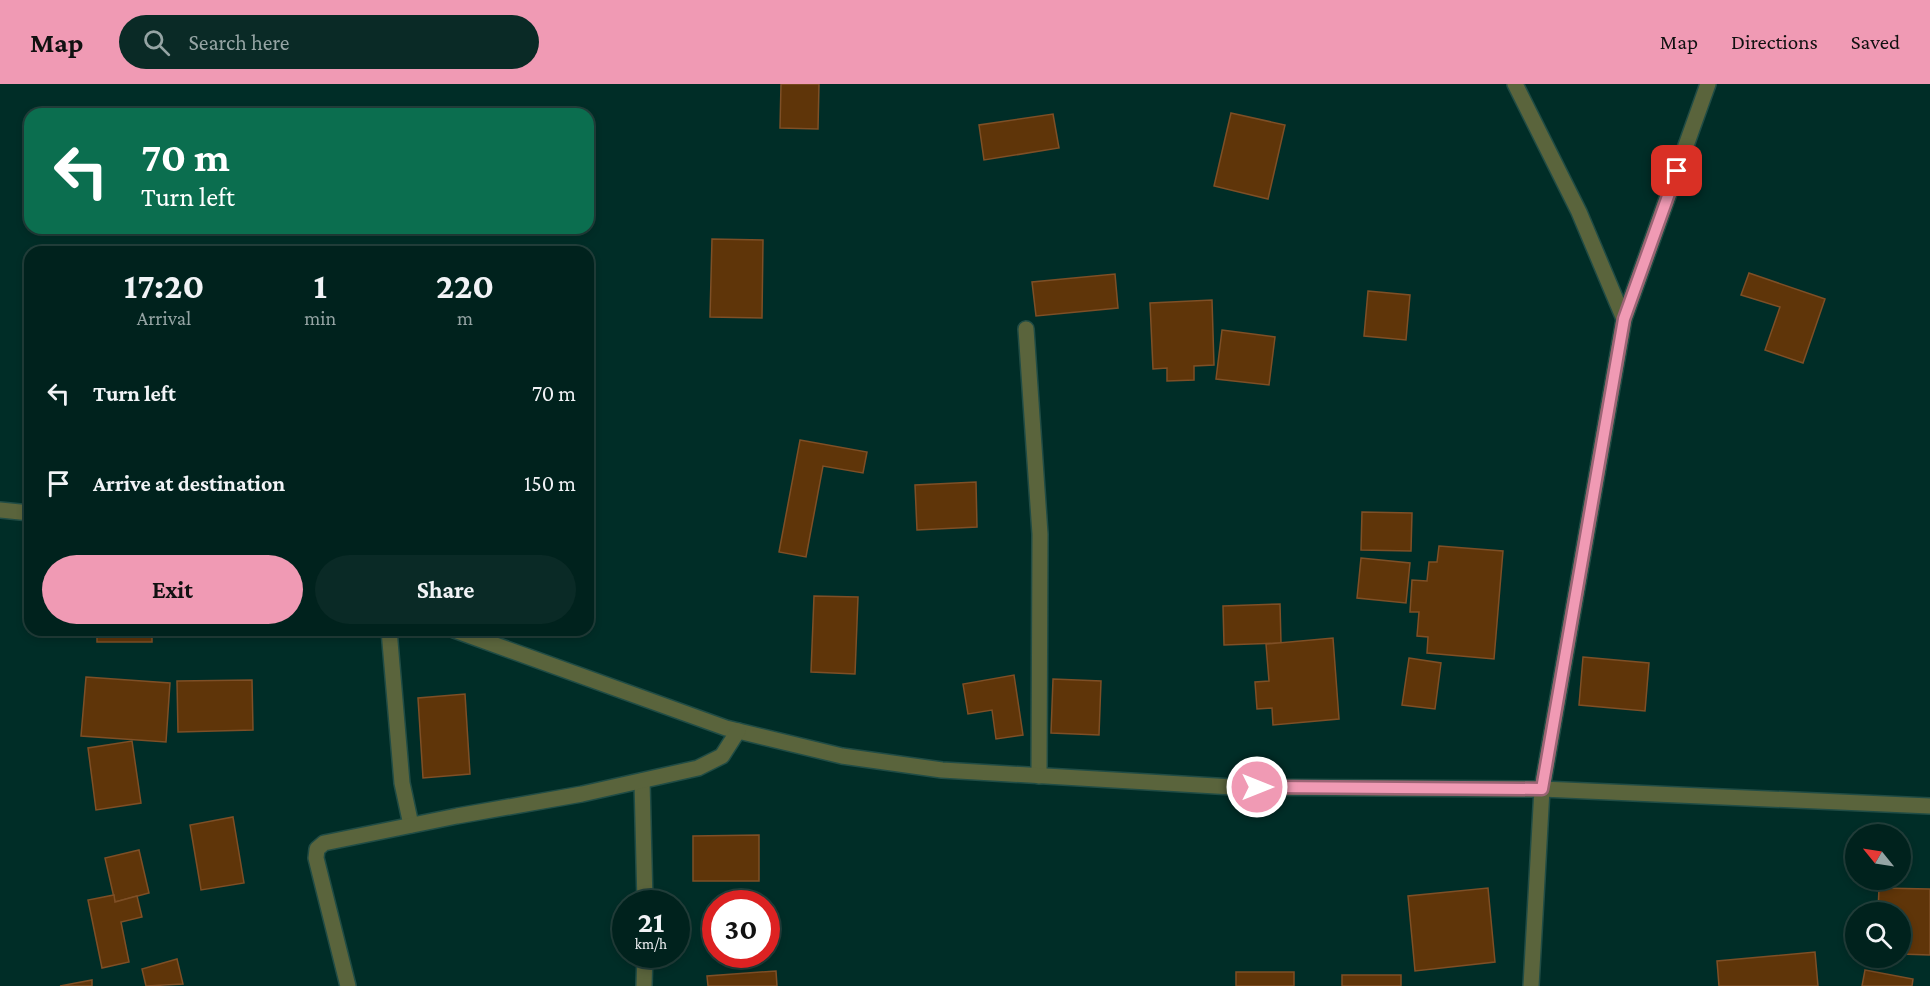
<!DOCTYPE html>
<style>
:root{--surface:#00221d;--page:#0a2a26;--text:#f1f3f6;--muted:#95a4a4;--line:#223f3b;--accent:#f09ab4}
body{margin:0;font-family:"Crimson Pro",serif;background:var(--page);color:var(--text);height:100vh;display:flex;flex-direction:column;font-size:22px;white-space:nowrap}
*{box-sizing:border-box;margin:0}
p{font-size:20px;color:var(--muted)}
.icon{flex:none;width:33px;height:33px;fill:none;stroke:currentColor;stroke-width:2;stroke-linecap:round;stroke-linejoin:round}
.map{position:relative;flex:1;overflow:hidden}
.sheet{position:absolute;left:24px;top:162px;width:570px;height:390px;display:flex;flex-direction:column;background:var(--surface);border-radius:18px;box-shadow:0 3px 9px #0003,0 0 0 2px var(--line)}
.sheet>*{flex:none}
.top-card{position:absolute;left:24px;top:24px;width:570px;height:126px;border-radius:18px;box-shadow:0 3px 9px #0003,0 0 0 2px var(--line);background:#0b6e4f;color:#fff;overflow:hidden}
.needle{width:39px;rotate:300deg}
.fabs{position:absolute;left:1845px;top:740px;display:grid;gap:12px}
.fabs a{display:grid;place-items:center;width:66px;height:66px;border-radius:50%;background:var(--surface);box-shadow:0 3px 9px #0003,0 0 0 2px var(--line);font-size:30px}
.speed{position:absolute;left:612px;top:806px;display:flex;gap:12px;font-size:30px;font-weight:700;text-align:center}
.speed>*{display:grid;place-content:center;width:78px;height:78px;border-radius:50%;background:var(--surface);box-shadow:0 3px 9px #0003,0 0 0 2px var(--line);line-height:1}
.speed small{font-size:15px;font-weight:400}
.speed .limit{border:9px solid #d22;background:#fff;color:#111}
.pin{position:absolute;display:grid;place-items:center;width:51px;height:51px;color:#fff;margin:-26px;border-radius:12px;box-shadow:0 3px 9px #0006}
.me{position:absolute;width:66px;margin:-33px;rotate:90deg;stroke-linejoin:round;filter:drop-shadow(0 0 4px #0008)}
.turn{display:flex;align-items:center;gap:21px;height:126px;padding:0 18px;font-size:27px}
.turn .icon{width:78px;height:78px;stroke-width:2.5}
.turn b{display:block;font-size:42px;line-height:51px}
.eta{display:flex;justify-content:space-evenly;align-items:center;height:102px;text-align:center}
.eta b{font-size:36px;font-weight:700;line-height:42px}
.action{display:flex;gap:12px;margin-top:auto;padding:12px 18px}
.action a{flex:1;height:69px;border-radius:36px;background:var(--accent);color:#111;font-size:24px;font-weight:700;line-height:69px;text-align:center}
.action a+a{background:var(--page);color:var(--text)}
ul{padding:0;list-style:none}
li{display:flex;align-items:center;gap:18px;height:90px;padding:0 18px}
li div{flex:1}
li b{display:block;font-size:22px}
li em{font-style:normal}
header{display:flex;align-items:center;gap:36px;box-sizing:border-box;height:84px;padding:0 30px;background:var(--accent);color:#111}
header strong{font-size:28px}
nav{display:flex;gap:33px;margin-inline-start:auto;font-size:21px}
.search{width:420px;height:54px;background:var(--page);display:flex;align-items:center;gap:15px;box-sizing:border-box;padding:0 21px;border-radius:33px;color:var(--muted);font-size:22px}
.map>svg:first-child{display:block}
.building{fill:#5f3509;stroke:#7e4f26;stroke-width:1.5}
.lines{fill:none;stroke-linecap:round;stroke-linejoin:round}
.minor-casing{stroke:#204c45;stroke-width:18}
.minor{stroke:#5a643c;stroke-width:15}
.route-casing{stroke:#9c6475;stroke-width:15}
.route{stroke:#f09ab4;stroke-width:10}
</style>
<header>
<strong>Map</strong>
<div class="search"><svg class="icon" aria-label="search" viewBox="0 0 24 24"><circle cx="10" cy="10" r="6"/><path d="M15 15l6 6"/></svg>Search here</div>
<nav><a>Map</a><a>Directions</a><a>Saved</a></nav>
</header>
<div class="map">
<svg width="1930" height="902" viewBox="0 0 1930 902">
<rect width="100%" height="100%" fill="#002d27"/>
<!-- building -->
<g class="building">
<path d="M781 0H819L818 45 780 44Z"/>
<path d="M1231 29 1285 41 1268 115 1214 102Z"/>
<path d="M1053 30 1059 64 984 76 979 41Z"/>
<path d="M712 155 763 156 762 234 710 233Z"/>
<path d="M1749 189 1825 215 1803 279 1765 266 1780 223 1741 211Z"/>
<path d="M1115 190 1118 224 1036 232 1032 198Z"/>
<path d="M1368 207 1410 211 1406 256 1364 252Z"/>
<path d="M1212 216 1214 281 1194 282V296L1167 297V284L1153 285 1150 219Z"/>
<path d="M1222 246 1275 253 1269 301 1216 295Z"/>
<path d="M800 356 867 368 863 389 823 382 806 473 779 468Z"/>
<path d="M976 398 977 443 917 446 915 401Z"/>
<path d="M1362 428 1412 429 1411 467 1361 466Z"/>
<path d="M1439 462 1503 467 1494 575 1427 569 1428 553 1417 552 1419 528H1410L1412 496 1427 497 1429 478H1437Z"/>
<path d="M1361 474 1410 479 1406 519 1357 514Z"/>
<path d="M814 512 858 513 855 590 811 588Z"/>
<path d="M1280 520 1281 559 1224 561 1223 522Z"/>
<rect x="97" y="546" width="55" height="12"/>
<path d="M1333 554 1339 635 1273 641 1272 624 1257 625 1255 598 1269 597 1266 560Z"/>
<path d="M1583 573 1649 579 1645 627 1579 621Z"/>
<path d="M1409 574 1441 579 1435 625 1402 621Z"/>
<path d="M1014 591 1023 651 996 655 992 626 968 630 963 600Z"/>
<path d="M86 593 170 599 166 658 81 652Z"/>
<path d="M1053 595 1101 597 1099 651 1051 649Z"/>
<path d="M252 596 253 646 178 648 177 597Z"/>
<path d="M465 610 470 690 423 694 418 614Z"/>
<path d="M132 657 141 719 96 726 88 664Z"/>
<path d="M233 733 244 799 201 806 190 741Z"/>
<path d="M759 751V797H693V752Z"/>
<path d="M139 766 149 809 115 818 105 774Z"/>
<path d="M1488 804 1495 878 1415 887 1408 812Z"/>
<path d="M1879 804 1930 805V871L1900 870V828H1878Z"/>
<path d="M114 811 115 818 137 812 142 833 121 838 129 878 102 884 88 816Z"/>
<path d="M1815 868 1818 902H1719L1717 877Z"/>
<path d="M177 875 183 900 146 902 142 885Z"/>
<path d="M1865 886 1913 895 1912 902H1862Z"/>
<path d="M776 887 777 902H708L707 892Z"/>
<rect x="1236" y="888" width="58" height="14"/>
<rect x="1342" y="891" width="59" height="11"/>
<path d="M92 896V902H60Z"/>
</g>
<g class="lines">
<!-- minor casing -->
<g class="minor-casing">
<g id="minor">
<path d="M1515 0 1579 128 1624 235"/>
<path d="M1026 245 1040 450 1039 692"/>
<path d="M0 426 30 429"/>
<path d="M389 546 402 699 411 741"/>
<path d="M454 546 726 644 842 672 942 686 1233 703 1542 705 1930 722"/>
<path d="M642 697 645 819"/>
<path d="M348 902 316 774 317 765 324 759 457 732 582 710 698 684 722 672 738 647"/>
<path d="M644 902 645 870"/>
<path d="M1531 902 1542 705 1624 235 1708 0"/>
</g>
</g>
<!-- minor -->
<use href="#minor" class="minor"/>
</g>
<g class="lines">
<!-- route casing -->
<g class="route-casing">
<path id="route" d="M1257 703 1542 705 1624 235 1677 87"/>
</g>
<!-- route -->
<use href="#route" class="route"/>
</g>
</svg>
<div class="fabs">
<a><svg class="needle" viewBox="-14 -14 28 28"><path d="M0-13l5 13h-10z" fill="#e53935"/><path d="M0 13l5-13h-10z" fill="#95a4a4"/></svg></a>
<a><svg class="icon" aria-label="search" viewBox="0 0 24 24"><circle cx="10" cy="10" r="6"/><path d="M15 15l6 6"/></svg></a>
</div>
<div class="speed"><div>21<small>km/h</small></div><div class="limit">30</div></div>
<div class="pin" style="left:1677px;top:87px;background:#d93025"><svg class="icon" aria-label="arrive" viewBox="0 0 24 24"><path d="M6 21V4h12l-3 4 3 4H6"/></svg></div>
<svg class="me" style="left:1257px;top:703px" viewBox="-20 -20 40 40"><circle r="17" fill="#f09ab4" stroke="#fff" stroke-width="3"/><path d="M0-11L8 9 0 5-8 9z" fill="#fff"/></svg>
<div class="top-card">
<div class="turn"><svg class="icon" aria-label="left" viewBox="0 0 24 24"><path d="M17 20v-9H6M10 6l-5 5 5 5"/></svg><div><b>70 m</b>Turn left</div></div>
</div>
<section class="sheet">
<div class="eta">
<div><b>17:20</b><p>Arrival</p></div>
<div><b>1</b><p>min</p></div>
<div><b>220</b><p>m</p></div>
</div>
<ul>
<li><svg class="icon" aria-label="left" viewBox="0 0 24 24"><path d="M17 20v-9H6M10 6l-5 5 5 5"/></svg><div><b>Turn left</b></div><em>70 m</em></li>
<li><svg class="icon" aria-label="arrive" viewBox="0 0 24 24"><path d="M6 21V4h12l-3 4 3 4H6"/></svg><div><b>Arrive at destination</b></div><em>150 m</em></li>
</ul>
<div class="action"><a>Exit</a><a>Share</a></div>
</section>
</div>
